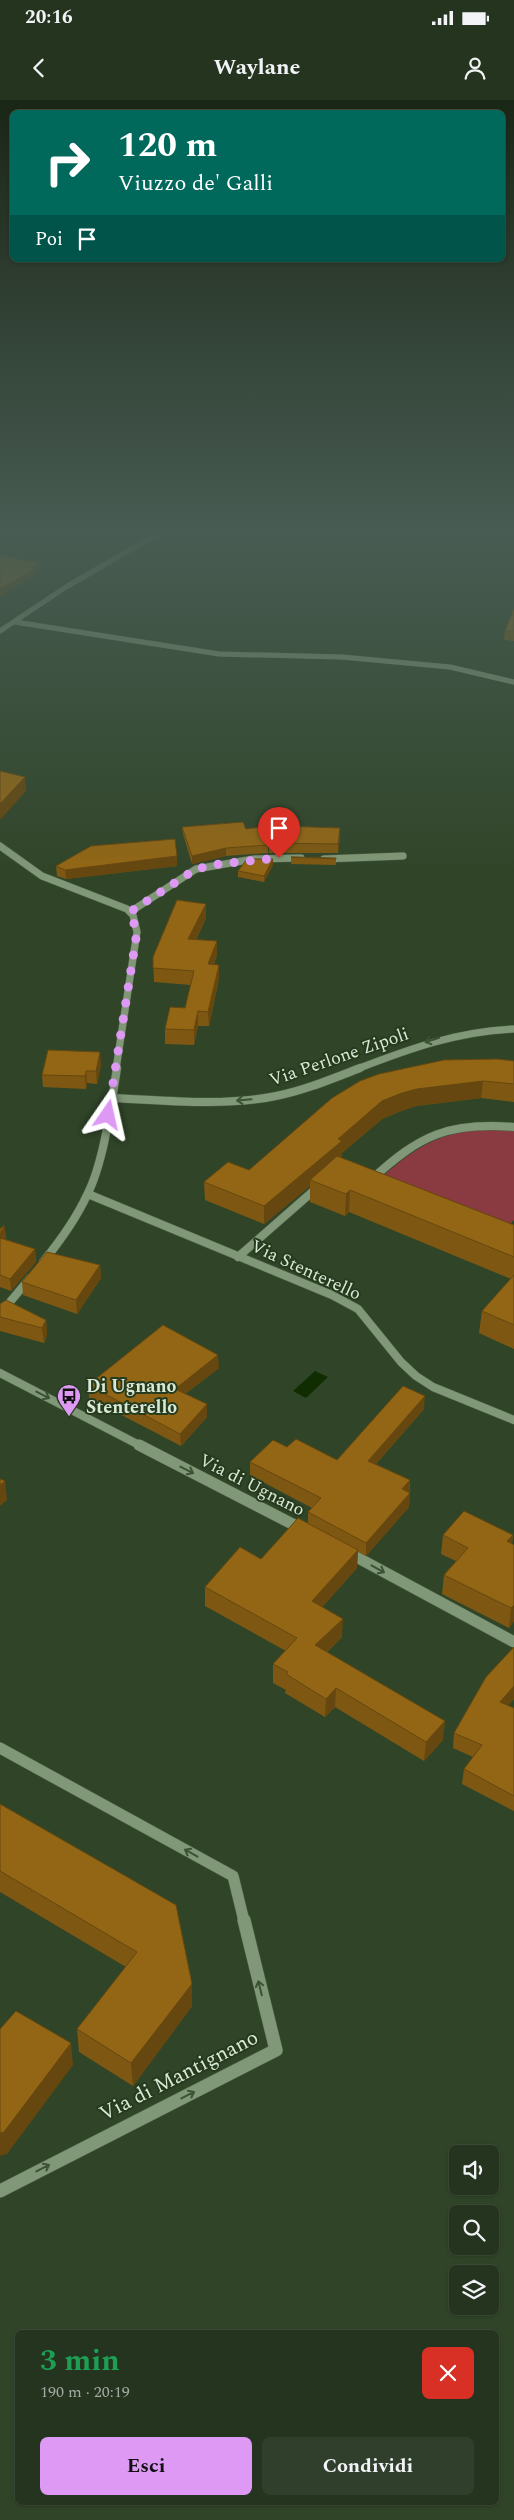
<!DOCTYPE html>
<html lang="it">
<meta charset="utf-8">
<style>
:root{--surface:#24341e;--page:#303f2b;--text:#f1f3f6;--muted:#a3aaa4;--line:#414f3c;--accent:#dd99f4}
body{margin:0;font-family:Spectral,serif;background:var(--page);color:var(--text);height:100vh;display:flex;flex-direction:column;font-size:19px;white-space:nowrap}
*{box-sizing:border-box;margin:0}
p{font-size:16px;color:var(--muted)}
.icon{flex:none;width:28px;height:28px;fill:none;stroke:currentColor;stroke-width:2;stroke-linecap:round;stroke-linejoin:round}
.map{position:relative;flex:1;overflow:hidden}
.sheet{position:absolute;left:15px;top:2230px;width:484px;height:175px;display:flex;flex-direction:column;background:var(--surface);border-radius:8px;box-shadow:0 1px 4px #0004,0 0 0 1px var(--line)}
.sheet>*{flex:none}
.banner{position:absolute;left:10px;top:10px;width:495px;height:152px;border-radius:8px;box-shadow:0 1px 4px #0004,0 0 0 1px var(--line);background:#00695c;color:#fff;overflow:hidden}
.buttons{position:absolute;left:449px;top:2045px;display:grid;gap:10px}
.buttons a{display:grid;place-items:center;width:50px;height:50px;border-radius:8px;background:var(--surface);box-shadow:0 1px 4px #0004,0 0 0 1px var(--line);font-size:25px}
.pin{position:absolute;display:grid;place-items:center;width:42px;height:42px;color:#fff;margin:-51px -21px;border-radius:50% 50% 50% 0;rotate:-45deg;box-shadow:0 0 5px #0007}
.pin .icon{rotate:45deg}
.me{position:absolute;width:55px;margin:-28px;rotate:11deg;stroke-linejoin:round;filter:drop-shadow(0 0 4px #0008)}
.turn{display:flex;align-items:center;gap:18px;height:105px;padding:0 25px;font-size:22px}
.turn .icon{width:65px;height:65px;stroke-width:2.5}
.turn b{display:block;font-size:35px;line-height:42px}
.then{display:flex;align-items:center;height:48px;padding:0 25px;background:#0003;gap:10px;font-size:19px}
.round{display:grid;place-items:center;flex:none;width:52px;height:52px;border-radius:8px;background:var(--page)}
.summary{display:flex;align-items:center;justify-content:space-between;height:85px;padding:0 25px}
h1{font-size:30px;font-weight:700;line-height:38px;color:#1e9e55}
.button{display:flex;gap:10px;margin-top:auto;padding:10px 25px}
.button a{flex:1;height:58px;border-radius:8px;background:var(--accent);color:#111;font-size:20px;font-weight:700;line-height:58px;text-align:center}
.button a+a{background:var(--page);color:var(--text)}
.status{display:flex;justify-content:space-between;align-items:center;height:35px;padding:0 25px;background:var(--surface);direction:ltr}
.status svg{height:14px;fill:currentColor}
header{display:flex;justify-content:space-between;align-items:center;height:65px;padding:0 25px;background:var(--surface);font-size:22px;font-weight:700}
.map>svg:first-child{display:block}
.green{fill:#893b41}
.water{fill:#0f2d00}
.lines{fill:none;stroke-linecap:round;stroke-linejoin:round}
.minor-far4-casing{stroke:#4e6047;stroke-width:5.5}
.minor-far3-casing{stroke:#4e6047;stroke-width:8}
.minor-far2-casing{stroke:#4e6047;stroke-width:9}
.minor-far1-casing{stroke:#4e6047;stroke-width:12}
.minor-casing{stroke:#4e6047;stroke-width:14}
.minor-far4{stroke:#809877;stroke-width:5}
.minor-far3{stroke:#809877;stroke-width:7}
.minor-far2{stroke:#809877;stroke-width:8}
.minor-far1{stroke:#809877;stroke-width:11}
.minor{stroke:#809877;stroke-width:13}
.wall{fill:#7e5812}
.shaded-wall{fill:#66470f}
.building{fill:#926615;stroke:#66470f}
.oneway{stroke:#3c5234}
.route{stroke:#dd99f4;stroke-width:9;stroke-dasharray:0 16.2}
.labels{text-anchor:middle;dominant-baseline:central;stroke-width:4;stroke-linejoin:round;paint-order:stroke}
.street-label{font-size:18px;fill:#dae8d6;stroke:#263b1e}
.poi-label{font-size:18px;font-weight:bold;fill:#dae8d6;stroke:#263b1e;text-anchor:start}
.near-street-label{font-size:21px;fill:#dae8d6;stroke:#263b1e}
</style>
<div class="status"><b>20:16</b><svg viewBox="0 0 49 12"><path d="M0 12V9h3v3zM5 12V6h3v6zM10 12V3h3v9zM15 12V0h3v12zM26 1h20v11H26zM47 4h2v5h-2z"/></svg></div>
<header><svg class="icon" aria-label="back" viewBox="0 0 24 24"><path d="M15 5l-7 7 7 7"/></svg>Waylane<svg class="icon" aria-label="person" viewBox="0 0 24 24"><circle cx="12" cy="8" r="4"/><path d="M4 21q1-7 8-7t8 7"/></svg></header>
<div class="map">
<svg width="514" height="2420" viewBox="0 0 514 2420">
<rect width="100%" height="100%" fill="#304528"/>
<!-- green -->
<path class="green" d="M480 1028 514 1030V1120L509 1125 383 1076C415 1047 438 1035 480 1028Z"/>
<!-- water -->
<path class="water" d="M315 1271 328 1277 306 1298 293 1291Z"/>
<g class="lines">
<!-- minor-far4 casing -->
<g class="minor-far4-casing">
<g id="minor-far4">
<path d="M15 522 219 554 342 557 450 567 514 582"/>
<path d="M0 531 66 487 159 433"/>
</g>
</g>
<!-- minor-far3 casing -->
<g class="minor-far3-casing">
<g id="minor-far3">
<path d="M0 746 42 776 127 809 133 815 137 832 116 969"/>
<path d="M324 759 403 756"/>
<path d="M130 812 196 769 254 759 301 758"/>
<path d="M357 969C409 949 458 931 514 929"/>
</g>
</g>
<!-- minor-far2 casing -->
<g class="minor-far2-casing">
<g id="minor-far2">
<path d="M112 998C163 1000 214 1006 265 998 298 993 329 980 360 968"/>
<path d="M372 1079C420 1035 448 1022 514 1027"/>
<path d="M88 1094 332 1195 358 1209 401 1262 416 1276 433 1287 514 1320"/>
<path d="M238 1157 319 1086"/>
<path d="M43 1162C60 1141 76 1119 87 1095 104 1062 111 1005 117 968"/>
<path d="M0 1214 30 1178"/>
<path d="M0 1273 141 1346"/>
</g>
</g>
<!-- minor-far1 casing -->
<g class="minor-far1-casing">
<g id="minor-far1">
<path d="M139 1345 302 1429"/>
<path d="M349 1453 514 1542"/>
<path d="M0 1648 233 1776 244 1821"/>
</g>
</g>
<!-- minor casing -->
<g class="minor-casing">
<path id="minor" d="M0 2091 276 1950 244 1820"/>
</g>
<!-- minor-far4 -->
<use href="#minor-far4" class="minor-far4"/>
<!-- minor-far3 -->
<use href="#minor-far3" class="minor-far3"/>
<!-- minor-far2 -->
<use href="#minor-far2" class="minor-far2"/>
<!-- minor-far1 -->
<use href="#minor-far1" class="minor-far1"/>
<!-- minor -->
<use href="#minor" class="minor"/>
</g>
<!-- wall -->
<g class="wall">
<path d="M514 509V541L504 540 505 531Z"/>
<path d="M182 727 246 729 268 745V753L226 756 192 764 183 734Z"/>
<path d="M340 737 338 753H269V743Z"/>
<path d="M177 756V766L66 779 57 776 56 766Z"/>
<path d="M291 757 336 758V765L291 764Z"/>
<path d="M273 759V765L264 782 238 777V771Z"/>
<path d="M206 818 196 840 217 855 214 864 219 879 209 926H198L194 945 165 944V929L185 908 191 885 154 882 153 857Z"/>
<path d="M514 961V1002L481 998 416 1006 401 1011 382 1019 342 1053V1058L514 1125V1249L479 1233 482 1211 511 1179 349 1112 345 1116 310 1102V1086L264 1124 205 1100 204 1082 249 1070Z"/>
<path d="M101 964 97 984 87 983 86 989 43 987 42 975Z"/>
<path d="M4 1125 6 1137 5 1139 35 1149 36 1162 11 1191 0 1187V1129Z"/>
<path d="M100 1165 101 1178 77 1214 23 1195 22 1182Z"/>
<path d="M0 1204 46 1220 47 1235 44 1243 0 1231Z"/>
<path d="M219 1268 185 1294 207 1317 181 1346 89 1298 88 1285Z"/>
<path d="M424 1309 376 1364 410 1380 409 1407 366 1456 358 1452 357 1468 322 1507 342 1537 327 1552 443 1640 424 1661 335 1607 325 1617 285 1593 286 1590 273 1583V1564L286 1551 205 1506V1487L261 1459 308 1423V1412L312 1408 250 1375V1362L287 1347 337 1360Z"/>
<path d="M443 1435H513L512 1444 514 1521 509 1528 442 1494 444 1475 456 1461 441 1454Z"/>
<path d="M514 1599 508 1605 514 1608V1711L462 1684 464 1669 473 1657 453 1648 454 1633Z"/>
<path d="M0 1704 192 1906 133 1986 79 1952 77 1929 126 1867 0 1792Z"/>
</g>
<!-- shaded-wall -->
<g class="shaded-wall">
<path d="M40 463V470L35 473 36 476 0 496V489Z"/>
<path d="M25 677 26 691 0 720V704Z"/>
<path d="M340 728V737L338 753V744Z"/>
<path d="M226 748V756L192 764V756Z"/>
<path d="M177 756V766L66 779 65 770Z"/>
<path d="M273 759V765L264 782V776Z"/>
<path d="M206 804V818L189 853 188 839Z"/>
<path d="M217 841V855L208 878V864Z"/>
<path d="M219 865V879L209 926 208 912Z"/>
<path d="M198 911V926L194 945V930Z"/>
<path d="M100 952 101 964 97 984 96 971Z"/>
<path d="M86 971 87 983 86 989 85 976Z"/>
<path d="M483 981 481 998 416 1006 401 1011 382 1019 342 1053V1059L310 1080V1086L264 1124V1106L338 1039 382 1001 402 993 417 989Z"/>
<path d="M350 1090 349 1112 345 1116 346 1094Z"/>
<path d="M4 1125 6 1137 0 1150V1135Z"/>
<path d="M35 1149 36 1162 11 1191 10 1179Z"/>
<path d="M100 1165 101 1178 77 1214 76 1200Z"/>
<path d="M46 1220 47 1235 44 1243 42 1228Z"/>
<path d="M218 1255 219 1268 176 1301 175 1289Z"/>
<path d="M425 1296 424 1309 367 1374 368 1361Z"/>
<path d="M207 1304V1317L181 1346 180 1334Z"/>
<path d="M410 1380 409 1393 402 1389Z"/>
<path d="M5 1381 7 1400 0 1406V1385Z"/>
<path d="M410 1393 409 1407 366 1456V1443Z"/>
<path d="M513 1435 510 1454 507 1441Z"/>
<path d="M358 1450 357 1468 311 1520 312 1501Z"/>
<path d="M514 1505V1521L509 1528 511 1508Z"/>
<path d="M343 1519 342 1537 315 1563V1545Z"/>
<path d="M514 1586V1599L498 1617 500 1602Z"/>
<path d="M336 1588 335 1607 325 1617 326 1599Z"/>
<path d="M445 1621 443 1640 424 1661 426 1642Z"/>
<path d="M192 1884V1906L133 1986 131 1963Z"/>
<path d="M71 1943 73 1965 7 2054 0 2056V2033Z"/>
</g>
<!-- building -->
<g class="building">
<path d="M0 455 40 463 32 468 35 469 0 489Z"/>
<path d="M514 509V531H505Z"/>
<path d="M0 671 25 677 0 704Z"/>
<path d="M243 722 246 729 261 727 268 745 226 748 192 756 182 727Z"/>
<path d="M282 726 340 728 338 744 269 743Z"/>
<path d="M175 739 177 756 65 770 56 766 91 746Z"/>
<path d="M291 757 336 758V759Z"/>
<path d="M247 759H273L264 776 238 771Z"/>
<path d="M177 800 206 804 188 839 217 841 208 864 219 865 208 912 198 911 194 930 165 929 170 907 185 908 194 871 153 868V857Z"/>
<path d="M48 950 100 952 96 971H86L85 976 42 975Z"/>
<path d="M497 959 514 961V984L483 981 417 989 402 993 382 1001 338 1039 342 1041 264 1106 204 1082 228 1062 249 1070 332 998 360 981 379 974 444 960Z"/>
<path d="M337 1056 514 1125V1157L350 1090 346 1094 310 1080Z"/>
<path d="M4 1125 0 1135V1129Z"/>
<path d="M0 1138 35 1149 10 1179 0 1175Z"/>
<path d="M47 1152 100 1165 76 1200 22 1182Z"/>
<path d="M514 1175V1225L482 1211Z"/>
<path d="M6 1200 46 1220 42 1228 0 1217V1204Z"/>
<path d="M163 1225 218 1255 175 1289 207 1304 180 1334 88 1285Z"/>
<path d="M403 1286 425 1296 368 1361 410 1380 402 1389 410 1393 366 1443 308 1412 321 1398 250 1362 273 1340 287 1347 296 1339 337 1360Z"/>
<path d="M0 1379 5 1381 0 1385Z"/>
<path d="M464 1411 513 1435 507 1441 514 1445V1505L511 1508 444 1475 468 1448 443 1435Z"/>
<path d="M298 1418 358 1450 312 1501 343 1519 315 1545 445 1621 426 1642 336 1588 326 1599 286 1574 288 1572 273 1564 297 1538 205 1487 240 1447 261 1459Z"/>
<path d="M514 1547V1586L500 1602 514 1608V1696L464 1669 482 1645 454 1633 486 1577Z"/>
<path d="M0 1704 176 1805 192 1884 131 1963 77 1929 137 1852 0 1771Z"/>
<path d="M16 1911 71 1943 4 2032 0 2033V1929Z"/>
</g>
<!-- one-way arrows -->
<defs><path id="oneway-shaft" d="M-6 0H5M1.5-3L5.5 0L1.5 3" fill="none" stroke-width="1.6" stroke-linecap="round" stroke-linejoin="round" transform="scale(1.25)"/></defs>
<g class="oneway">
<use href="#oneway-shaft" transform="translate(432 940) rotate(162)"/>
<use href="#oneway-shaft" transform="translate(244 1000) rotate(175)"/>
<use href="#oneway-shaft" transform="translate(43 1295) rotate(27)"/>
<use href="#oneway-shaft" transform="translate(187 1370) rotate(27)"/>
<use href="#oneway-shaft" transform="translate(378 1469) rotate(29)"/>
<use href="#oneway-shaft" transform="translate(191 1753) rotate(-151)"/>
<use href="#oneway-shaft" transform="translate(260 1888) rotate(-104)"/>
<use href="#oneway-shaft" transform="translate(188 1995) rotate(-27)"/>
<use href="#oneway-shaft" transform="translate(43 2068) rotate(-27)"/>
</g>
<!-- sky -->
<linearGradient id="sky" x2="0" y2="1"><stop stop-color="#1a2616"/><stop offset="0.56" stop-color="#485c53"/><stop offset="1" stop-color="#485c53" stop-opacity="0"/></linearGradient>
<rect width="514" height="772" fill="url(#sky)"/>
<g class="lines">
<!-- route -->
<path class="route" d="M108 1015 137 832 130 812 196 769 219 764 279 758"/>
</g>
<!-- icons -->
<defs>
<g id="bus-pin" transform="scale(1.25)"><path d="M0 17L-7.5 6A9.5 9.5 0 1 1 7.5 6Z" fill="#dd99f4" stroke="#263b1e"/><path d="M-5-6H5V4H4V6H2V4H-2V6H-4V4H-5ZM-3.5-4V0h7V-4ZM-3.5 1.2v1.5H-2V1.2ZM2 1.2v1.5H3.5V1.2Z" fill="#111"/></g>
</defs>
<g fill-rule="evenodd">
<use href="#bus-pin" x="69" y="1296"/>
</g>
<g class="labels">
<!-- street labels -->
<g class="street-label">
<text transform="translate(339 957) rotate(-19)">Via Perlone Zipoli</text>
<text transform="translate(306 1170) rotate(25)">Via Stenterello</text>
<text transform="translate(252 1385) rotate(27)">Via di Ugnano</text>
</g>
<!-- poi labels -->
<g class="poi-label">
<text x="86" y="1286">Di Ugnano<tspan x="86" dy="21">Stenterello</tspan></text>
</g>
<!-- near-street labels -->
<g class="near-street-label">
<text transform="translate(179 1976) rotate(-27)">Via di Mantignano</text>
</g>
</g>
</svg>
<div class="buttons">
<a><svg class="icon" aria-label="sound" viewBox="0 0 24 24"><path d="M4 9h4l5-4v14l-5-4H4zM17 9q2 3 0 6"/></svg></a>
<a><svg class="icon" aria-label="search" viewBox="0 0 24 24"><circle cx="10" cy="10" r="6"/><path d="M15 15l6 6"/></svg></a>
<a><svg class="icon" aria-label="layers" viewBox="0 0 24 24"><path d="M12 4l9 5-9 5-9-5zM3 14l9 5 9-5"/></svg></a>
</div>
<div class="pin" style="left:279px;top:758px;background:#d93025"><svg class="icon" aria-label="arrive" viewBox="0 0 24 24"><path d="M6 21V4h12l-3 4 3 4H6"/></svg></div>
<svg class="me" style="left:108px;top:1015px" viewBox="-20 -20 40 40"><path d="M0-17L14 15 0 8-14 15z" fill="#dd99f4" stroke="#fff" stroke-width="4"/></svg>
<div class="banner">
<div class="turn"><svg class="icon" aria-label="right" viewBox="0 0 24 24"><path d="M7 20v-9h11M14 6l5 5-5 5"/></svg><div><b>120 m</b>Viuzzo de' Galli</div></div>
<div class="then">Poi<svg class="icon" aria-label="arrive" viewBox="0 0 24 24"><path d="M6 21V4h12l-3 4 3 4H6"/></svg></div>
</div>
<section class="sheet">
<div class="summary"><div><h1>3 min</h1><p>190 m · 20:19</p></div><a class="round" style="background:#d93025;color:#fff"><svg class="icon" aria-label="close" viewBox="0 0 24 24"><path d="M6 6l12 12M18 6L6 18"/></svg></a></div>
<div class="button"><a>Esci</a><a>Condividi</a></div>
</section>
</div>
